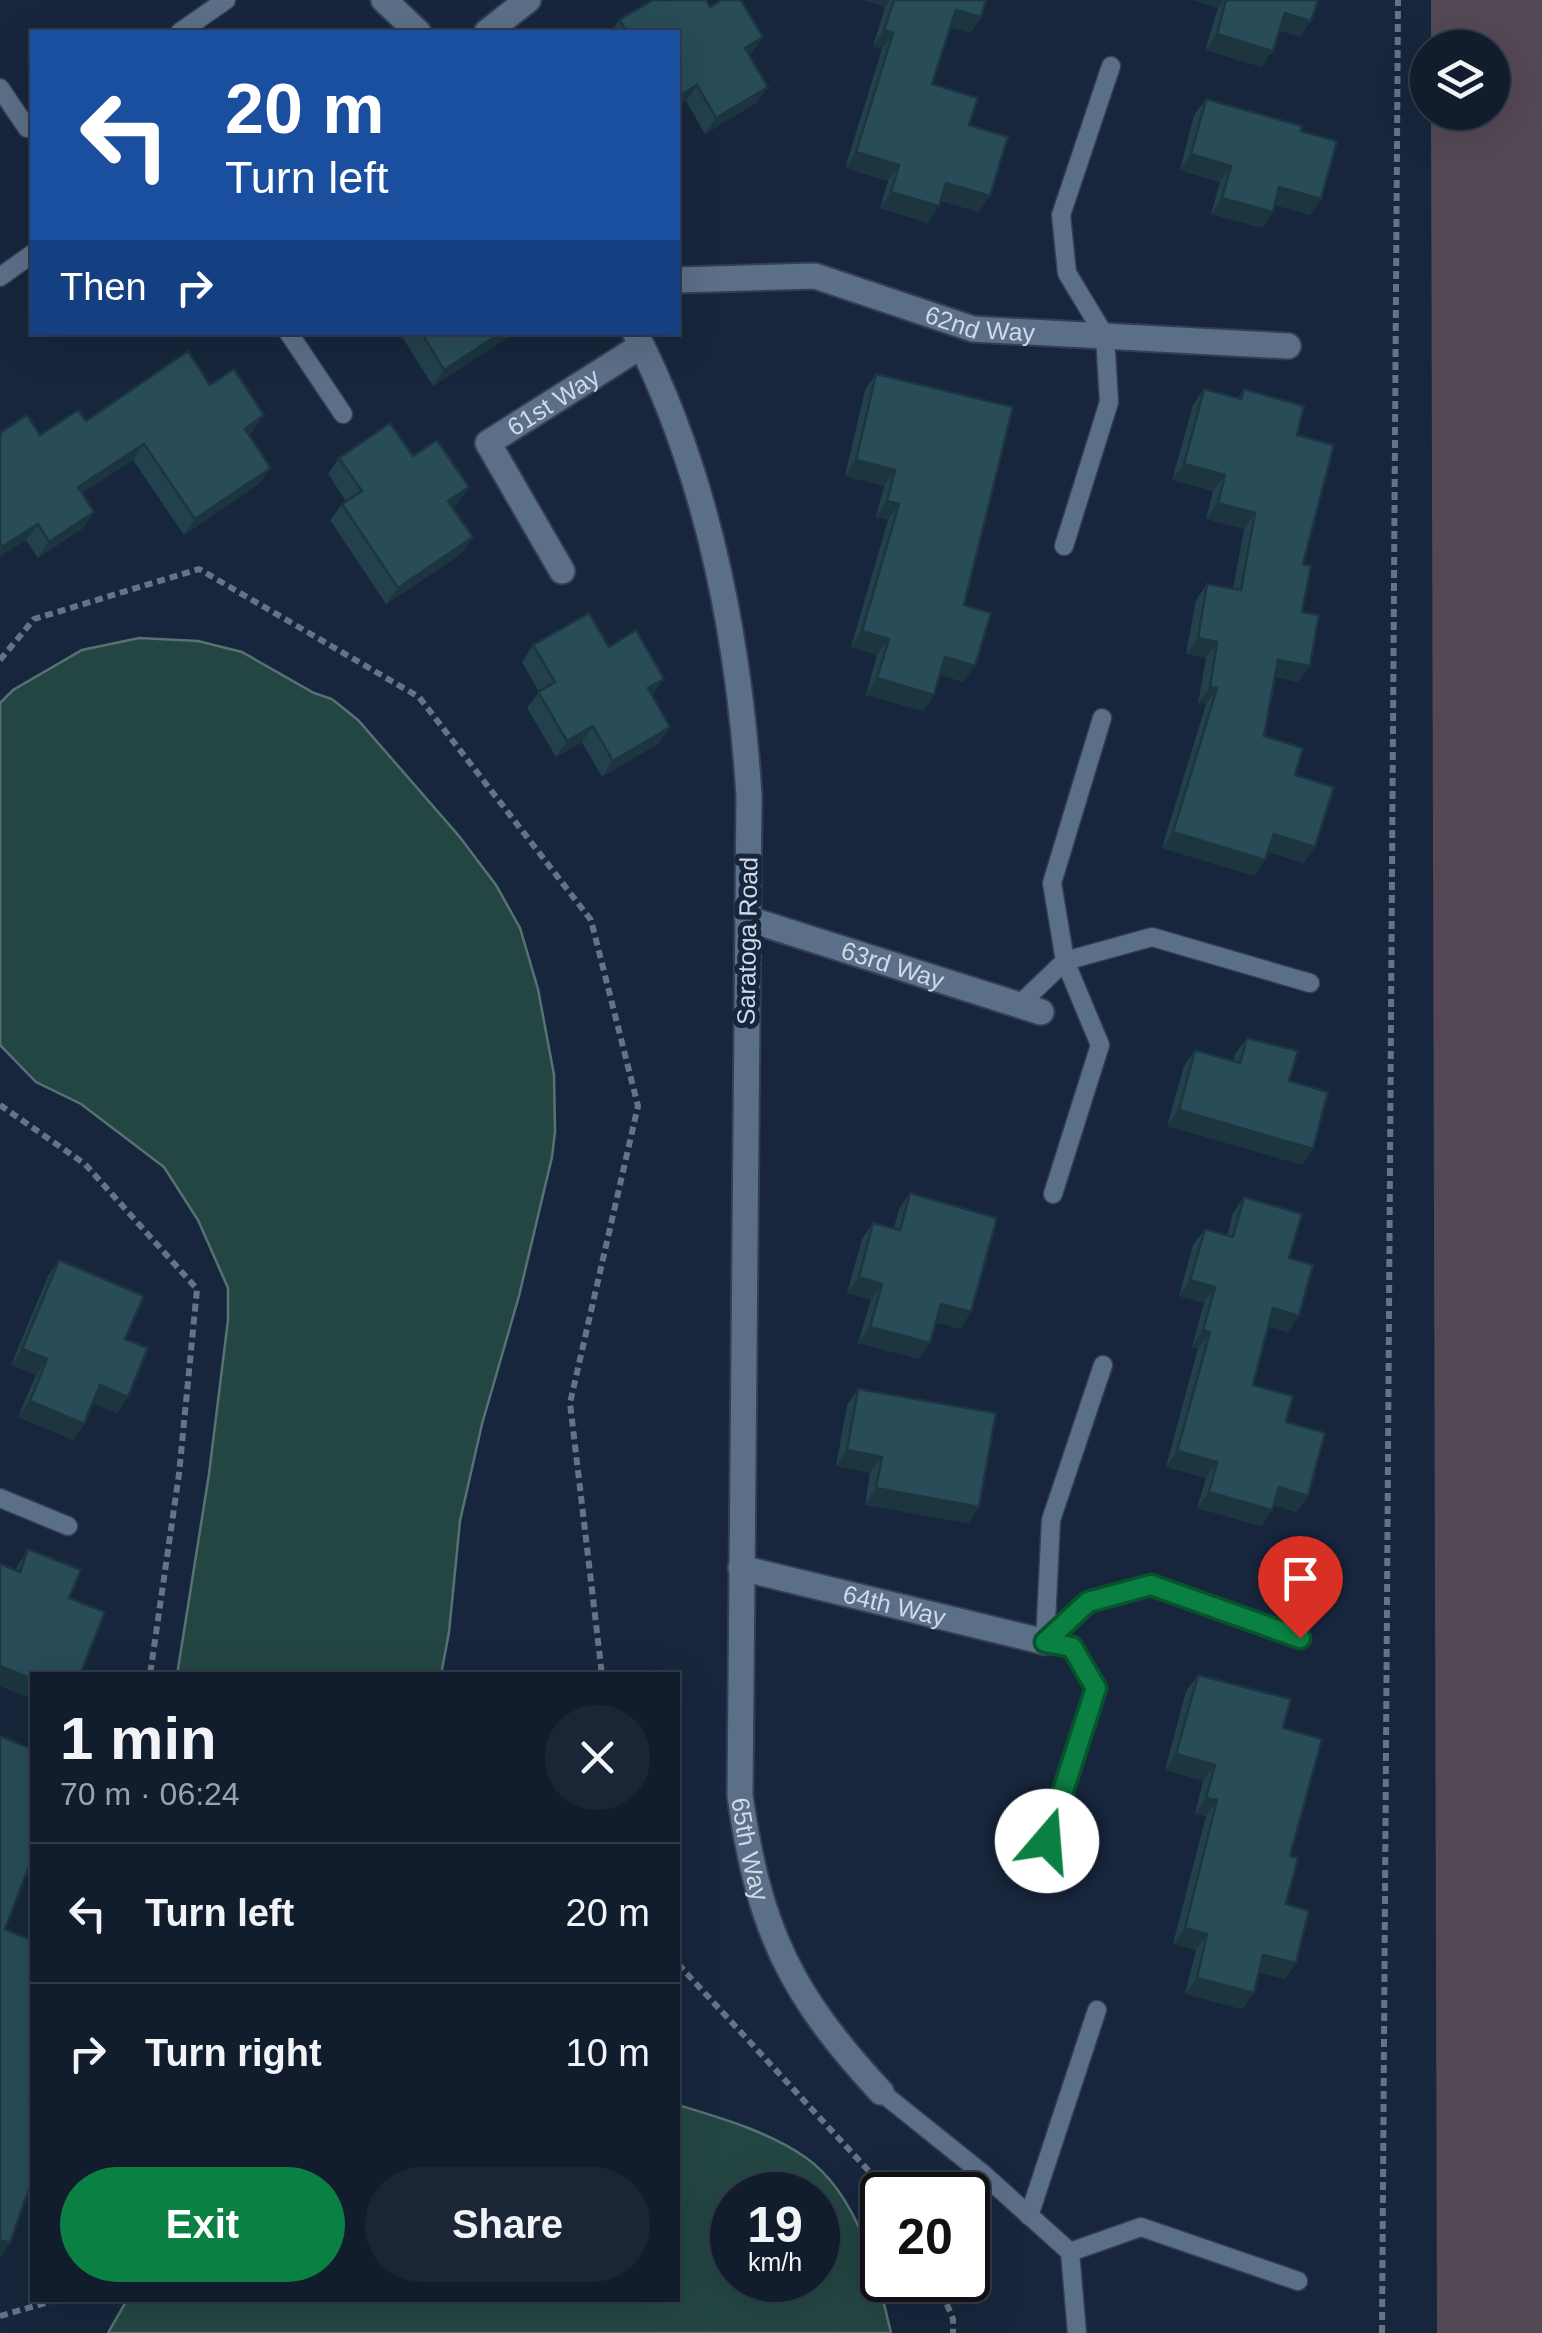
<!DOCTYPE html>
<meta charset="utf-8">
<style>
:root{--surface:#111c2d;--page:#1a2535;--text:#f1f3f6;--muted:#9ca1aa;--line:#303a49;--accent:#0b8043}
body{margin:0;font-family:Helvetica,sans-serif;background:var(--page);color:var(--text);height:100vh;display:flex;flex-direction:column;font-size:38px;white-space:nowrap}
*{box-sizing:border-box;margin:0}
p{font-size:32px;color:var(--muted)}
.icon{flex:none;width:55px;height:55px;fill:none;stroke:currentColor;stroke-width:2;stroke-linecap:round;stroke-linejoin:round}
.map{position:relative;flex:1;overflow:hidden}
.details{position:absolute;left:30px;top:1672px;width:650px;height:630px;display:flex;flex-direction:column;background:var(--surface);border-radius:0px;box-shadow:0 10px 40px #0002,0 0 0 2px var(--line)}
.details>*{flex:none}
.top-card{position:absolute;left:30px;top:30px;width:650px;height:305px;border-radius:0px;box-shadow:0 10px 40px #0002,0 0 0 2px var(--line);background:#1a4fa0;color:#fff;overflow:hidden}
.fabs{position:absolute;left:1410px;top:30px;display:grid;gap:20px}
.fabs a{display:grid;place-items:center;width:100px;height:100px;border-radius:50%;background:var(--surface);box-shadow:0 10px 40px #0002,0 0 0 2px var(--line);font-size:50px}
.speed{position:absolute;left:710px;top:2172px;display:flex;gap:20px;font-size:50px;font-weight:700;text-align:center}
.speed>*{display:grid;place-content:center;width:130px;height:130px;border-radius:50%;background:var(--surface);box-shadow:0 10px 40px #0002,0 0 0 2px var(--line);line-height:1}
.speed small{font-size:25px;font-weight:400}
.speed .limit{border:5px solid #111;border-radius:15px;background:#fff;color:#111}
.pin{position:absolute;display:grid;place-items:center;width:85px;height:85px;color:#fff;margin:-102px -42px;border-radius:50% 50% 50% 0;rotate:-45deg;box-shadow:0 0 10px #0007}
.pin .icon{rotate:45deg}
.me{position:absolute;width:110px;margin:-55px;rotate:18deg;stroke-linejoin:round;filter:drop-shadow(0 0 8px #0008)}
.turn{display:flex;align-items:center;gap:35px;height:210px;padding:0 30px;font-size:45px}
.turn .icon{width:130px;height:130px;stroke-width:2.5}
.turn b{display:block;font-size:70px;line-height:85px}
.then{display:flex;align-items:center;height:95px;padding:0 30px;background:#0003;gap:20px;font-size:38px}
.round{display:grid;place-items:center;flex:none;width:105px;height:105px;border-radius:52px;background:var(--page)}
.summary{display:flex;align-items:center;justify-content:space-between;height:170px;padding:0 30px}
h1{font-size:60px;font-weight:800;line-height:75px}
.action{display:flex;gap:20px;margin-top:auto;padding:20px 30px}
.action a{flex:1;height:115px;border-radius:60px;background:var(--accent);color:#fff;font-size:40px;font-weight:800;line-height:115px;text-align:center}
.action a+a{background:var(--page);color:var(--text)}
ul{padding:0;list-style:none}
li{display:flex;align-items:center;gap:30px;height:140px;padding:0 30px;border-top:2px solid var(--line)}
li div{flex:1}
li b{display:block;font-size:38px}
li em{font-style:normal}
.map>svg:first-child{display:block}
.green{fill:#554856}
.water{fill:#244643;stroke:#577274;stroke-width:2.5;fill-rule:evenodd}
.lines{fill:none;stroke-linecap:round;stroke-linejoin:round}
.lane-casing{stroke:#343f51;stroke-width:21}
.street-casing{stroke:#343f51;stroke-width:29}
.path{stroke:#667385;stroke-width:6;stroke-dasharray:8 5;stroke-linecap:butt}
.lane{stroke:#5c6f88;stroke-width:18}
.street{stroke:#5c6f88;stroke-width:25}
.wall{fill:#22414c}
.shaded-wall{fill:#1c353e}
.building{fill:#284c58;stroke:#1c353e;stroke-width:2.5}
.route-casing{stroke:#07532c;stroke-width:25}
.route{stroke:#0b8043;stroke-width:18}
.labels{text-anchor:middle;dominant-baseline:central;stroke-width:10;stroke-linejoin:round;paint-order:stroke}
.street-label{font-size:25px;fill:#cfd9e7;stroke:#17263c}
</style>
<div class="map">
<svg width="1542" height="2333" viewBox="0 0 1542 2333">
<rect width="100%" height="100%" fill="#17263c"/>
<!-- green -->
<path class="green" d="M1431 0H1542V2333H1437L1431 113 1492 112V48L1431 47Z"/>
<!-- water -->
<g class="water">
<path d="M139 638 198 641 242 652 314 693 332 699 358 720 459 836 496 885 520 928 538 989 554 1075 555 1132 552 1157 519 1296 482 1424 460 1521 449 1632 441 1675H177L209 1474 228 1320V1288L198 1220 164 1167 81 1104 36 1082 0 1045V703L13 690 82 650Z"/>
<path d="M678 2105C721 2118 767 2131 805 2157 859 2195 877 2273 891 2333H108L127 2300H678ZM732 2195H818V2280H732Z"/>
</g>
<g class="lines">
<!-- lane casing -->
<g class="lane-casing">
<g id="lane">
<path d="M180 32 226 0"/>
<path d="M0 88 27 128H32"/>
<path d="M0 277 32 254"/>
<path d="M288 332 343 414"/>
<path d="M1064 546 1109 402 1105 336 1067 273 1061 215 1111 66"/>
<path d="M1019 1005 1065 961 1152 937 1310 983"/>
<path d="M1053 1194 1100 1045 1065 961 1052 883 1102 718"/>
<path d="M0 1498 68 1526"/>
<path d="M1045 1642 1051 1520 1103 1365"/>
<path d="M1045 1642 1087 1602 1151 1585 1300 1638"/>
<path d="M1045 1642 1072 1647 1096 1687 1047 1841"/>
<path d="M881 2092 982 2173 1070 2252 1077 2333"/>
<path d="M1029 2216 1097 2010"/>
<path d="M1070 2252 1141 2227 1298 2281"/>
</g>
</g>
<!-- street casing -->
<g class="street-casing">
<g id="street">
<path d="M384 0 418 32"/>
<path d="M487 32 528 0"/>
<path id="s1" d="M678 280 815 276 973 329 1288 346"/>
<path id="s2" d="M635 332C708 476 739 636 749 796L740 1796C759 1929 790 1994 881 2092"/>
<path id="s3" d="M562 571 488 443 641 346"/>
<path id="s4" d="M748 919 1041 1012"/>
<path id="s5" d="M741 1568 1045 1642"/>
</g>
</g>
<!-- path -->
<g class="path">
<path d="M0 660 34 619 199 569 419 697 591 920 638 1106 570 1403 602 1675"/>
<path d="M0 1105 85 1164 197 1289 179 1474 150 1675"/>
<path d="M678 1964 891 2195"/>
<path d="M937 2280 953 2319V2333"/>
<path d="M0 2316 56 2300"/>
<path d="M1382 2333 1398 0"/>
</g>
<!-- lane -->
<use href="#lane" class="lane"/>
<!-- street -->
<use href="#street" class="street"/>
</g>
<!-- wall -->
<g class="wall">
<path d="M864 0H986L981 17 970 33 950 27 932 84 969 125 979 212 941 201 928 223 880 208 888 181 845 168 882 49 873 46 885 7Z"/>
<path d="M1193 0H1318L1311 21 1300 37 1279 30 1262 67 1205 50 1218 8Z"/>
<path d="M710 7 763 37 749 55 768 87 756 103 705 134 686 101 678 32H611L619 20Z"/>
<path d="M1206 99 1301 131 1310 215 1275 205 1273 212 1262 228 1211 214 1220 182 1180 170 1194 115Z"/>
<path d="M399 332H516L433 386Z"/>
<path d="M876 374 964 605V682L940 675 934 695 923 711 866 695 877 655 851 647 888 520 876 517 884 486 845 476 865 390Z"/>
<path d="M210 385 253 431 248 434 259 484 184 535 133 460 82 493 94 512 83 528 38 558 26 540 0 557V433L40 435 86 421Z"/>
<path d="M1204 389 1238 398 1244 389 1297 435 1303 564 1298 682 1275 677 1264 736 1295 775 1315 847 1304 863 1268 852 1265 860 1254 876 1162 848 1206 704 1198 703 1206 658 1186 654 1196 600 1207 584 1233 589 1244 529 1206 519 1213 491 1172 480 1193 405Z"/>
<path d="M413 456 469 487 458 503 452 507 473 537 461 554 386 604 330 520 342 504 346 501 328 474 339 458Z"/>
<path d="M533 645 609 647 652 695 659 743 602 777 582 742 556 757 527 708 539 692 522 662Z"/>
<path d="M1247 1038 1289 1081 1313 1149 1302 1165 1167 1126 1184 1066 1195 1050 1233 1061 1235 1054Z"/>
<path d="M910 1193 971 1312 960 1329 936 1322 919 1359 858 1343 871 1300 847 1293 862 1239 873 1223 894 1228 899 1209Z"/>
<path d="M1244 1197 1289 1258 1288 1332 1269 1326 1253 1385 1286 1422 1308 1496 1296 1512 1274 1505 1272 1510 1261 1526 1197 1508 1206 1478 1166 1467 1198 1348 1192 1347 1204 1303 1179 1296 1193 1245 1205 1229 1227 1236 1233 1213Z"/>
<path d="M59 1260 125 1339 117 1413 93 1403 84 1424 73 1440 18 1417 36 1375 11 1365 48 1276Z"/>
<path d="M858 1389 979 1507 968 1523 865 1505 870 1473 836 1466 847 1405Z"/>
<path d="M28 1549 32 1675V1699L0 1686V1564L15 1570Z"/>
<path d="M1198 1675 1283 1728 1290 1856 1286 1904 1296 1963 1285 1979 1259 1972 1254 1993 1242 2009 1185 1994 1196 1950 1173 1944 1206 1816 1195 1814 1203 1781 1165 1770 1186 1691Z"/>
</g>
<!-- shaded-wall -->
<g class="shaded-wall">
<path d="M864 0H890L885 7Z"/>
<path d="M1193 0H1223L1218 8Z"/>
<path d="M956 10 981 17 970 33 945 26Z"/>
<path d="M1285 13 1311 21 1300 37 1274 29Z"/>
<path d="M884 30 893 33 882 49 873 46Z"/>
<path d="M1217 34 1273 51 1262 67 1205 50Z"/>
<path d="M763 37 752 53 734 64 745 48Z"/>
<path d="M697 85 686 101 678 106V97Z"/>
<path d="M768 87 756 103 705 134 716 118Z"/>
<path d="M856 152 899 165 888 181 845 168Z"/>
<path d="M1191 154 1231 166 1220 182 1180 170Z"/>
<path d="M946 183 990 196 979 212 935 199Z"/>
<path d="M1279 187 1321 199 1310 215 1268 203Z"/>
<path d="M891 192 939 206 928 223 880 208Z"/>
<path d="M1222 198 1273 212 1262 228 1211 214Z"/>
<path d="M502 332 515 333 433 386 444 370Z"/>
<path d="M264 415 253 431 233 445 245 429Z"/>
<path d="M144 444 133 460 66 503 78 487Z"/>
<path d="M856 460 895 470 884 486 845 476Z"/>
<path d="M1184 464 1225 475 1213 491 1172 480Z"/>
<path d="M271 468 259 484 184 535 195 519Z"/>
<path d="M469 487 458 503 436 517 448 501Z"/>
<path d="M887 501 899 504 888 520 876 517Z"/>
<path d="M1218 503 1255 513 1244 529 1206 519Z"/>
<path d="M94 512 83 528 38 558 49 542Z"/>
<path d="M38 524 26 540 0 557V550L2 547Z"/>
<path d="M473 537 461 554 386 604 398 588Z"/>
<path d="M862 631 889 639 877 655 851 647Z"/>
<path d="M1198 638 1217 642 1206 658 1186 654Z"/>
<path d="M945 657 975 666 964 682 934 673Z"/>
<path d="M1278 660 1310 666 1298 682 1267 676Z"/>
<path d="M877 678 934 695 923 711 866 695Z"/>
<path d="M664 679 653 695 637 704 648 688Z"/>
<path d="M1210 687 1217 688 1206 704 1198 703Z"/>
<path d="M593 726 582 742 556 757 567 741Z"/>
<path d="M670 727 659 743 602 777 613 761Z"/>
<path d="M1173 832 1265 860 1254 876 1162 848Z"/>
<path d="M1274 834 1315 847 1304 863 1262 850Z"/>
<path d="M1179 1110 1313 1149 1302 1165 1167 1126Z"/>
<path d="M859 1277 882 1284 871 1300 847 1293Z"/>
<path d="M1190 1280 1215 1287 1204 1303 1179 1296Z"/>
<path d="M941 1304 971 1312 960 1329 930 1320Z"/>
<path d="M1273 1308 1299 1316 1288 1332 1262 1325Z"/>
<path d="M870 1327 930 1343 919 1359 858 1343Z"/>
<path d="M1203 1330 1210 1332 1198 1348 1192 1347Z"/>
<path d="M22 1349 47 1359 36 1375 11 1365Z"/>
<path d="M100 1385 128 1397 117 1413 89 1401Z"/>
<path d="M30 1401 84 1424 73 1440 18 1417Z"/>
<path d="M847 1450 882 1457 870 1473 836 1466Z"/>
<path d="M1177 1451 1217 1462 1206 1478 1166 1467Z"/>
<path d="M1279 1487 1308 1496 1296 1512 1268 1504Z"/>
<path d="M876 1488 979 1507 968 1523 865 1505Z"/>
<path d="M1209 1492 1272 1510 1261 1526 1197 1508Z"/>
<path d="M0 1666 32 1679V1699L0 1686Z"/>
<path d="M1176 1754 1215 1765 1203 1781 1165 1770Z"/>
<path d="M1206 1798 1217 1800 1206 1816 1195 1814Z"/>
<path d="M32 1858V1878L22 1874Z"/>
<path d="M1185 1928 1207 1934 1196 1950 1173 1944Z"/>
<path d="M1263 1955 1296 1963 1285 1979 1252 1971Z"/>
<path d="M1197 1978 1254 1993 1242 2009 1185 1994Z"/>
<path d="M0 2240 10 2243 0 2258Z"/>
</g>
<!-- building -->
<g class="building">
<path d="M653 0H706L710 7 722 0H741L763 37 745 48 768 87 716 118 697 85 678 97V32H627L619 20Z"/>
<path d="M894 0H986L981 17 956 10 932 84 978 98 969 125 1008 137 990 196 946 183 939 206 891 192 899 165 856 152 893 33 884 30Z"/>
<path d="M1226 0H1318L1311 21 1285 13 1273 51 1217 34Z"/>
<path d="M1206 99 1302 126 1301 131 1337 141 1321 199 1279 187 1273 212 1222 198 1231 166 1191 154Z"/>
<path d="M421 332H502L444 370Z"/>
<path d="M188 351 210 385 234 369 264 415 245 429 271 468 195 519 144 444 78 487 94 512 49 542 38 524 2 547 0 544V433L27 415 40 435 78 410 86 421Z"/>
<path d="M876 374 1013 407 964 605 991 613 975 666 945 657 934 695 877 678 889 639 862 631 899 504 887 501 895 470 856 460Z"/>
<path d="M1204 389 1241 399 1244 389 1304 406 1297 435 1334 445 1303 564 1311 566 1302 612 1319 615 1310 666 1278 660 1264 736 1303 748 1295 775 1334 787 1315 847 1274 834 1265 860 1173 832 1217 688 1210 687 1217 642 1198 638 1207 584 1241 590 1255 513 1218 503 1225 475 1184 464Z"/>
<path d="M390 423 413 456 437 440 469 487 448 501 473 537 398 588 342 504 362 491 339 458Z"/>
<path d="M589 613 609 647 636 630 664 679 648 688 670 727 613 761 593 726 567 741 538 692 555 682 533 645Z"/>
<path d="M1247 1038 1298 1051 1289 1081 1328 1092 1313 1149 1179 1110 1195 1050 1240 1063Z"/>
<path d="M910 1193 997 1218 971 1312 941 1304 930 1343 870 1327 882 1284 859 1277 873 1223 900 1230Z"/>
<path d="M1244 1197 1302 1214 1289 1258 1313 1265 1299 1316 1273 1308 1253 1385 1293 1396 1286 1422 1325 1433 1308 1496 1279 1487 1272 1510 1209 1492 1217 1462 1177 1451 1210 1332 1203 1330 1215 1287 1190 1280 1205 1229 1233 1237Z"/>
<path d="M59 1260 144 1296 125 1339 148 1348 128 1397 100 1385 84 1424 30 1401 47 1359 22 1349Z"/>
<path d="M858 1389 996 1413 979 1507 876 1488 882 1457 847 1450Z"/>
<path d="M28 1549 81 1570 69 1598 105 1612 80 1675H32V1679L0 1666V1564L20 1572Z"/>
<path d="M1198 1675 1291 1699 1283 1728 1322 1739 1290 1856 1298 1858 1286 1904 1309 1911 1296 1963 1263 1955 1254 1993 1197 1978 1207 1934 1185 1928 1217 1800 1206 1798 1215 1765 1176 1754Z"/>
<path d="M0 1736 32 1749V1859L5 1929 32 1940V2091L29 2101 32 2102V2181L10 2243 0 2240Z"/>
</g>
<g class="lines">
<!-- route casing -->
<g class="route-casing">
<path id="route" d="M1047 1841 1096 1688 1072 1647 1045 1642 1088 1602 1151 1585 1300 1638"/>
</g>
<!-- route -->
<use href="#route" class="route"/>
</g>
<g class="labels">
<!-- street labels -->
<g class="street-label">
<text stroke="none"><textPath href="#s1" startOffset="310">62nd Way</textPath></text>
<text stroke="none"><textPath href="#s3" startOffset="225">61st Way</textPath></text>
<text transform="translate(747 941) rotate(-89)">Saratoga Road</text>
<text stroke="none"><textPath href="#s4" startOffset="152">63rd Way</textPath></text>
<text stroke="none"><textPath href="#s5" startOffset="158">64th Way</textPath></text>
<text stroke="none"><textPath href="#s2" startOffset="1535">65th Way</textPath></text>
</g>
</g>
</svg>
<div class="fabs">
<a><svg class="icon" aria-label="layers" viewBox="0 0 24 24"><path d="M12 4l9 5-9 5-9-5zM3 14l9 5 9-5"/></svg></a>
</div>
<div class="speed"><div>19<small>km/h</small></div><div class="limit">20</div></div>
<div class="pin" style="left:1300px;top:1638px;background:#d93025"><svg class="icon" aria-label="arrive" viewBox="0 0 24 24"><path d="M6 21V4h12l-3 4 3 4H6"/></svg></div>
<svg class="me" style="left:1047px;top:1841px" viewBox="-20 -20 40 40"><circle r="19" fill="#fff"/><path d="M0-13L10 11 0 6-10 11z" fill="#0b8043"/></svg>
<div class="top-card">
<div class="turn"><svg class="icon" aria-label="left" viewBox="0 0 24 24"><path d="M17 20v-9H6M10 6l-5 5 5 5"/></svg><div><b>20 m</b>Turn left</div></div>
<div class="then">Then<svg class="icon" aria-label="right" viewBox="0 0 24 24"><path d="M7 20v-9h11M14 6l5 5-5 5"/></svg></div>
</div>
<section class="details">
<div class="summary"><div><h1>1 min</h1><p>70 m · 06:24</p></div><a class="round"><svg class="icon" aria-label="close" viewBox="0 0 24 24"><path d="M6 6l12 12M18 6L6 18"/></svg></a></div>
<ul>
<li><svg class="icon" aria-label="left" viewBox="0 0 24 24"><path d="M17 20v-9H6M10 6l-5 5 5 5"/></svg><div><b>Turn left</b></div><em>20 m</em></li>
<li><svg class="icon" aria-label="right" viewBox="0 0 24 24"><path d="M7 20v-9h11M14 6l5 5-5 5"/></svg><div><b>Turn right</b></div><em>10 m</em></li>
</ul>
<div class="action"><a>Exit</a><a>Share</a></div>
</section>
</div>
